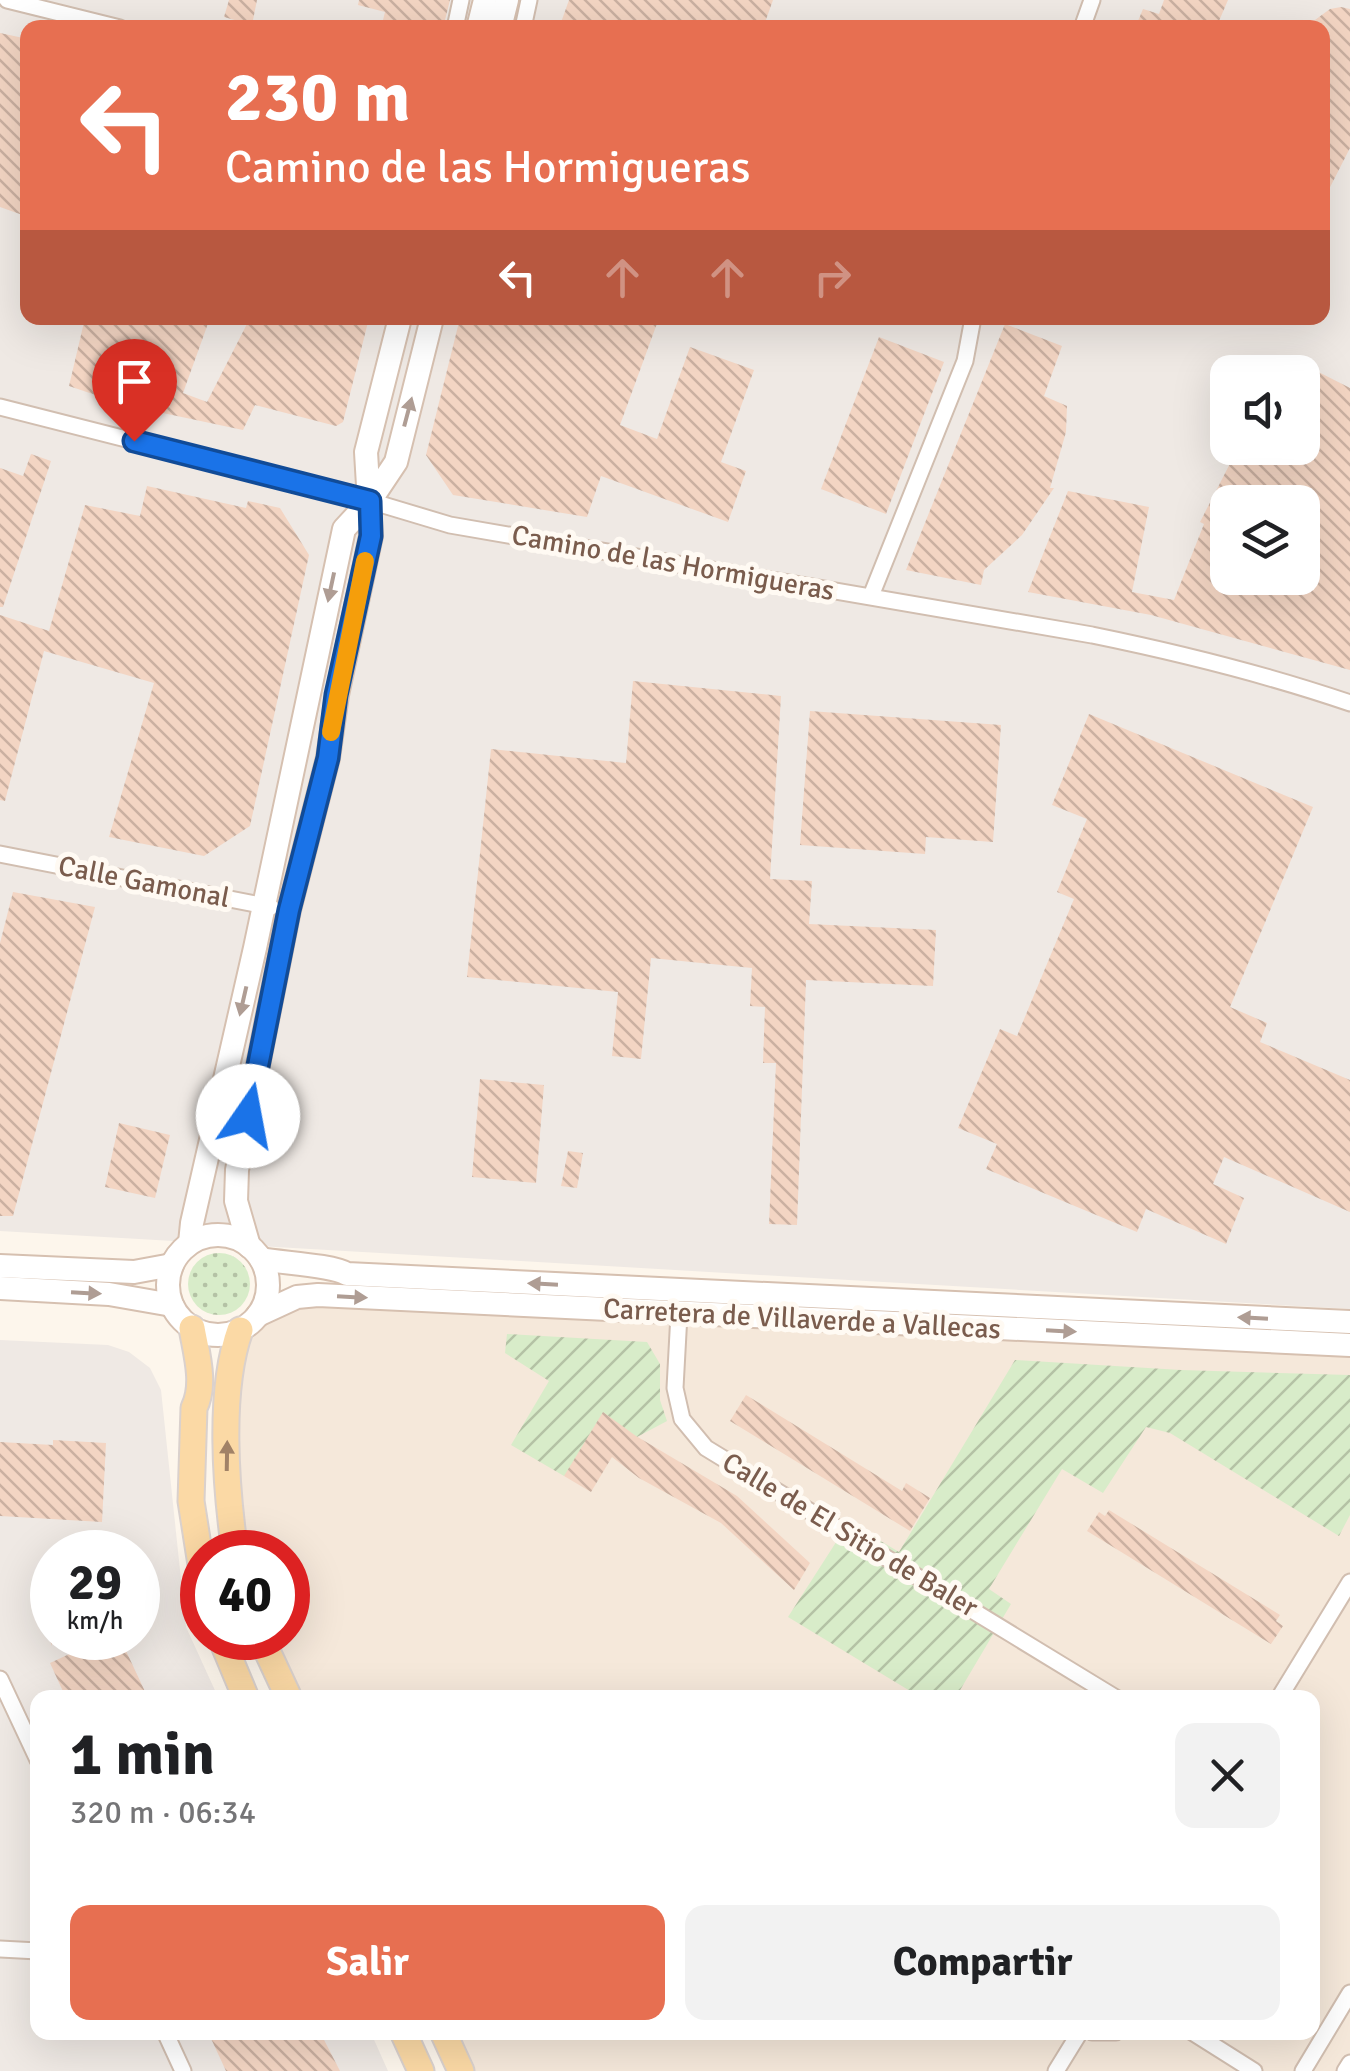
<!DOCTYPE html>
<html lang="es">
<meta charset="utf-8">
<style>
:root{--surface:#fff;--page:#f2f2f2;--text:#202124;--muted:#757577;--accent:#e76f51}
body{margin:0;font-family:Signika,sans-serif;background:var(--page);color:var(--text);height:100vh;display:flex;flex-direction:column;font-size:38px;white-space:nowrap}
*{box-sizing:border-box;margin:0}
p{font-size:32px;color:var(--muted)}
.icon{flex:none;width:55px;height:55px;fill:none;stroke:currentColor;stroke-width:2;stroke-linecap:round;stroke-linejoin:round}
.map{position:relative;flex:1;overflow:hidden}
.drawer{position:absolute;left:30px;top:1690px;width:1290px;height:350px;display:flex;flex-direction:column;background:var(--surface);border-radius:20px;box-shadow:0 10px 40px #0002}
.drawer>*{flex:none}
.guide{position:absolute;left:20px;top:20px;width:1310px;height:305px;border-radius:20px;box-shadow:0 10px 40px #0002;background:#e76f51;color:#fff;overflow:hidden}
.controls{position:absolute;left:1210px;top:355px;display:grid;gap:20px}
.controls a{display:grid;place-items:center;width:110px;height:110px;border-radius:20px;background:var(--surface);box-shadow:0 10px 40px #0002;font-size:50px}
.speed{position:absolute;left:30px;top:1530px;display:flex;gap:20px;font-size:50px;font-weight:700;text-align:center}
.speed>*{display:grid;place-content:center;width:130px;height:130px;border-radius:50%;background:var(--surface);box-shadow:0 10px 40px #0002;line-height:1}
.speed small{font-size:25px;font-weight:400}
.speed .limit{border:15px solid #d22;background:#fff;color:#111}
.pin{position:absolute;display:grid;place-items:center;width:85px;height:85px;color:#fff;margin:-102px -42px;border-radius:50% 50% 50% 0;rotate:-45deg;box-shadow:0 0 10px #0007}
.pin .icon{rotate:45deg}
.me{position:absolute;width:110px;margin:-55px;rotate:12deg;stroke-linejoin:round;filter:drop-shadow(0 0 8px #0008)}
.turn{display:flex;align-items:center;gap:35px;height:210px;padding:0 40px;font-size:45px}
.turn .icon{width:130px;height:130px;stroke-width:2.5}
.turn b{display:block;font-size:70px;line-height:85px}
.lanes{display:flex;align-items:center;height:95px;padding:0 40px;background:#0003;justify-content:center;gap:50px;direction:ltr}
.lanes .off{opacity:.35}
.round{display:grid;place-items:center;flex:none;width:105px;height:105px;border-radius:20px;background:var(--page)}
.head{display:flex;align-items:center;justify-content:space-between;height:170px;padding:0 40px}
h1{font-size:60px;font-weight:700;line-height:75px}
.action{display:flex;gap:20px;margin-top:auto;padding:20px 40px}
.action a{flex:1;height:115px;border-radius:20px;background:var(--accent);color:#fff;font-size:40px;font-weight:700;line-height:115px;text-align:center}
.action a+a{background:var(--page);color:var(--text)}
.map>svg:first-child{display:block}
.residential{fill:#f5e8da}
.industrial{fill:#efe9e4;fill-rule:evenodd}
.grass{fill:url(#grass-dots)}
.garden{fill:url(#garden-furrows)}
.building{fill:url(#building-back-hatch);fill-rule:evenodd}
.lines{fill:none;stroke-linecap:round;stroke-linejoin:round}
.street-casing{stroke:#d1beb0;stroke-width:19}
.secondary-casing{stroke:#d6c0b0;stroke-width:26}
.primary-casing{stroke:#dad1cd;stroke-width:29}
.street{stroke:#fff;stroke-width:15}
.secondary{stroke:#fff;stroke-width:22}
.primary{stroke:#fbd9a5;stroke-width:25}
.oneway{fill:#af9d94}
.oneway2{fill:#a18267}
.route-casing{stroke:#114b97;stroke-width:25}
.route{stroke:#1a73e8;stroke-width:18}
.slow{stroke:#f59e0b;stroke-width:18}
.labels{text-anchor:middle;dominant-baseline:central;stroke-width:10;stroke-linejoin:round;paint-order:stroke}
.street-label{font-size:28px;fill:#7a5c4d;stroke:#fffaf3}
</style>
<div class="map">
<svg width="1350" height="2071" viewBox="0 0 1350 2071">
<defs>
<pattern id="grass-dots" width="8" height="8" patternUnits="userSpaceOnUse" patternTransform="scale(2.5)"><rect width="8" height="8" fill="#d8ecc9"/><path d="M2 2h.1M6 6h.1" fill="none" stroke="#b4c2a5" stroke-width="1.8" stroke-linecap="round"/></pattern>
<pattern id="garden-furrows" width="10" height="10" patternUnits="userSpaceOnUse" patternTransform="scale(2.5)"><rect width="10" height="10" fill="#d8ecc9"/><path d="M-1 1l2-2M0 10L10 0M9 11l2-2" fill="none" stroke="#b4c2a5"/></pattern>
<pattern id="building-back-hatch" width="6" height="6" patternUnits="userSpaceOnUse" patternTransform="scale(2.5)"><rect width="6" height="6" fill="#f3d5c3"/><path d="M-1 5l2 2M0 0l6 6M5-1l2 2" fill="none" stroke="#cab0a1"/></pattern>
</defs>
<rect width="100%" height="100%" fill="#fdf6ec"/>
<!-- residential -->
<path class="residential" d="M279 1304 1350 1345V2071H461L443 2033 1312 2032V1698L289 1697 261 1638H288V1552H235L227 1471 249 1325Z"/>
<!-- industrial -->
<g class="industrial">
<path d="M0 0H1350V1309L0 1231ZM28 28H1322V318H28ZM1228 372H1302V448H1228ZM1228 502H1302V578H1228Z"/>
<path d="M0 1340 108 1345 129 1352 150 1368 161 1390 186 1627 218 1697 38 1698V2032L371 2033 388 2071H0ZM52 1552H138V1638H52Z"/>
</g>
<!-- grass -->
<circle class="grass" cx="219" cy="1284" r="31"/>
<!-- garden -->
<g class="garden">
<path d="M507 1334 647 1342 660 1364V1400L667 1421 564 1476 511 1445 549 1381 505 1353Z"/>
<path d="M1015 1360 1181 1370 1350 1375V1515L1339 1536 1170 1433 1146 1427 1103 1493 1062 1469 989 1589 1011 1604 956 1697H920L788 1617 849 1522 899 1552Z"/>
</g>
<!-- building -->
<g class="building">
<path d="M229 0H257L252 25 224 17Z"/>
<path d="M359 0H450L443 28H381L385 12 358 5Z"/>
<path d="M569 0H773L763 28H559Z"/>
<path d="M1164 0H1228L1216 28H1135L1143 9 1159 14Z"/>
<path d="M1341 7 1350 9V148L1322 203V28H1304L1330 9Z"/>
<path d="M0 33 28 39V217L0 207Z"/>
<path d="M85 318H210L183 393 207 402 250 318H369L343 422 336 426 255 405 243 430 125 405 69 386Z"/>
<path d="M460 318H659L620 425 657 439 690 347 754 370 721 462 746 471 728 522 601 476 587 517 453 495 426 455Z"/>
<path d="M1005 324 1062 346 1044 396 1067 406 1066 432 1050 488H1054L1022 535 984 570 981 585 906 570Z"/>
<path d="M879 337 944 362 886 514 821 489Z"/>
<path d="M1285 355 1350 388V670L1151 615 1028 592 1068 491 1149 507 1132 592 1174 600 1204 524 1200 522 1238 448H1302V372H1276ZM1228 502H1302V578H1228Z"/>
<path d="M31 454 51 461 3 607H0V468L23 476Z"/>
<path d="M147 486 246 508 248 501 280 508 309 555 250 826 204 856 109 837 154 683 44 651 5 801 0 800V615L49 631 85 505 140 516Z"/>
<path d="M633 681 781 696 770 879 812 881 809 924 936 930 933 986 806 980 797 1225 769 1224 776 1063H763L765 1007 750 1006 752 968 651 958 641 1059 612 1056 618 992 467 977 491 749 626 763Z"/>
<path d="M810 711 1001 725 993 842 926 837 925 854 800 845Z"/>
<path d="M1089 714 1313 807 1230 1007 1267 1023 1260 1042 1350 1080V1212L1224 1157 1213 1184 1244 1198 1226 1244 1146 1209 1137 1232 986 1169 997 1144 958 1128 1000 1029 1017 1036 1074 899 1057 892 1087 819 1052 805Z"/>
<path d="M13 892 95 907 13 1216H0V943Z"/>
<path d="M480 1079 544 1085 536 1183 472 1177Z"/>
<path d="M119 1123 170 1135 155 1198 105 1187Z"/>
<path d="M568 1151 583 1153 577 1188 561 1186Z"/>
<path d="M746 1395 902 1491 906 1483 930 1498 910 1531 730 1421Z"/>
<path d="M603 1412 636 1436 737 1496 810 1563 794 1590 721 1523 639 1478 612 1457 591 1492 564 1476Z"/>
<path d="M53 1440 106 1443 102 1522 0 1516V1442L53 1445Z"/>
<path d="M1109 1510 1280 1615 1276 1621 1283 1626 1271 1644 1087 1531 1099 1512 1105 1516Z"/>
<path d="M52 1602V1646L36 1608Z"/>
<path d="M104 1638H120L148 1698H66L50 1663Z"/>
<path d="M208 2032H320L340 2071H226Z"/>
</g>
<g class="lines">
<!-- street casing -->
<g class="street-casing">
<g id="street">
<path d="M7 0 120 28"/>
<path d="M455 28 461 0"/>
<path d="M523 28 529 0"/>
<path d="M1082 28 1092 0"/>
<path d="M0 407 370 501 450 525 1092 635C1180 653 1265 674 1350 703"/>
<path d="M871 596 965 361 973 318"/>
<path d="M0 854 271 907"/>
<path d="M679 1314 675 1388 682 1419 706 1448 1116 1698"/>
<path d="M0 1679 38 1760"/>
<path d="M1279 1698 1350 1582"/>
<path d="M0 1949 38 1951"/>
<path d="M165 2032 183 2071"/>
<path d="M1092 2032H1116"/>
<path d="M1192 2032 1254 2071"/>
<path d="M1056 2071 1080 2032"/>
<path d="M1303 2071 1350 1993"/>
<path d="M1345 2071 1350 2063"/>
</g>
</g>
<!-- secondary casing -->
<g class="secondary-casing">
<g id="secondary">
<path d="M478 28 485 0"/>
<path d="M500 28 507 0"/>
<circle cx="218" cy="1285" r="50"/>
<path d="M190 1243 192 1223 255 948 344 529 370 501 396 462 432 318"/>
<path d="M249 1246 236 1201 237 1170 289 910 328 758 337 695 371 536 366 452 400 318"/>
<path d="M261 1259C282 1263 332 1265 347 1274L1350 1322"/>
<path d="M0 1266 134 1272 172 1265"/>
<path d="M0 1288 109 1294 172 1305"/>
<path d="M258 1315 297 1297 318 1295 1350 1345"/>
</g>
</g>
<!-- primary casing -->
<g class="primary-casing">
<g id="primary">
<path d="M192 1328C196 1352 206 1384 194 1408L191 1501 202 1571"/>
<path d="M235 1552C226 1489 218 1391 240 1330"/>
<path d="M221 1638 246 1698"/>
<path d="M261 1638 289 1698"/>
<path d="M403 2032 421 2071"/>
<path d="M443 2032 461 2071"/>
</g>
</g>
<!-- street -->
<use href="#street" class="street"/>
<!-- secondary -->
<use href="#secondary" class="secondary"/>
<!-- primary -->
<use href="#primary" class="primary"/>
</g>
<!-- one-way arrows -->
<defs><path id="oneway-solid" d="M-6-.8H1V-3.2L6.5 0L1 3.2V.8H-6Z" transform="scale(2.5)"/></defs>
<g class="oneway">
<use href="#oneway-solid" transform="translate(408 412) rotate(-75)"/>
<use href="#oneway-solid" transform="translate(331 587) rotate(102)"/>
<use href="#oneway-solid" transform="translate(243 1001) rotate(103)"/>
<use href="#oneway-solid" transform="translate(543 1284) rotate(-177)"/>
<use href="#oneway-solid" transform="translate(86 1293) rotate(3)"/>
<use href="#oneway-solid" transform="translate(352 1297) rotate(3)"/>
<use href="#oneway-solid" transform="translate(1253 1318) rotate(-177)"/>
<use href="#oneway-solid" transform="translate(1061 1331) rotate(3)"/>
</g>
<use class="oneway2" href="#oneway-solid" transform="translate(227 1456) rotate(-89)"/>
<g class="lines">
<!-- route casing -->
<g class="route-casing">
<path id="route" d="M134 441 370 501 371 536 336 695 328 758 289 910 248 1116"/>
</g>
<!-- route -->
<use href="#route" class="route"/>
<!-- slow -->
<path class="slow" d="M331 732 365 561"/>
</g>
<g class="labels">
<!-- street labels -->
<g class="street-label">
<text transform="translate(673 563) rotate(10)">Camino de las Hormigueras</text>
<text transform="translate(144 882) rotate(11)">Calle Gamonal</text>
<text transform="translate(802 1319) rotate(3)">Carretera de Villaverde a Vallecas</text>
<text transform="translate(850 1535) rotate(31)">Calle de El Sitio de Baler</text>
</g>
</g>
</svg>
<div class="controls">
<a><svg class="icon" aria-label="sound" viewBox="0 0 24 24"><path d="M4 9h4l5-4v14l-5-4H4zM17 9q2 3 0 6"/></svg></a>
<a><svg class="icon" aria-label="layers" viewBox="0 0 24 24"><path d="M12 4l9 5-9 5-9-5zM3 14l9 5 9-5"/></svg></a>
</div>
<div class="speed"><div>29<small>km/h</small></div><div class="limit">40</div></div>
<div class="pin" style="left:134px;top:441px;background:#d93025"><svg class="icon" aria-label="arrive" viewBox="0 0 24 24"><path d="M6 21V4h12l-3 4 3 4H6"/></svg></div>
<svg class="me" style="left:248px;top:1116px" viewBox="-20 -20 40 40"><circle r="19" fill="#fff"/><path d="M0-13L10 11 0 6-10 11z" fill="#1a73e8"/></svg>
<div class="guide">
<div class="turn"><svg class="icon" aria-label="left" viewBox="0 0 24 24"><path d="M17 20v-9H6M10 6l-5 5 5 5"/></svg><div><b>230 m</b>Camino de las Hormigueras</div></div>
<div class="lanes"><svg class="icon" aria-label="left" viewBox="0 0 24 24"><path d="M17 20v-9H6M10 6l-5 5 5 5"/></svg><svg class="icon off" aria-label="ahead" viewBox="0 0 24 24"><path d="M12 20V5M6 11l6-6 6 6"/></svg><svg class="icon off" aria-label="ahead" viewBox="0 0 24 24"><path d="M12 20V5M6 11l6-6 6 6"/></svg><svg class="icon off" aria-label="right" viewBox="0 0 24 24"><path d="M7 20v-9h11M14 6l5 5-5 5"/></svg></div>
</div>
<section class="drawer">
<div class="head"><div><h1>1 min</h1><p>320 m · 06:34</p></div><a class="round"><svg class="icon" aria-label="close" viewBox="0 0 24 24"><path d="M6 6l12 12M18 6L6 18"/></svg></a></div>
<div class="action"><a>Salir</a><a>Compartir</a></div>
</section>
</div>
